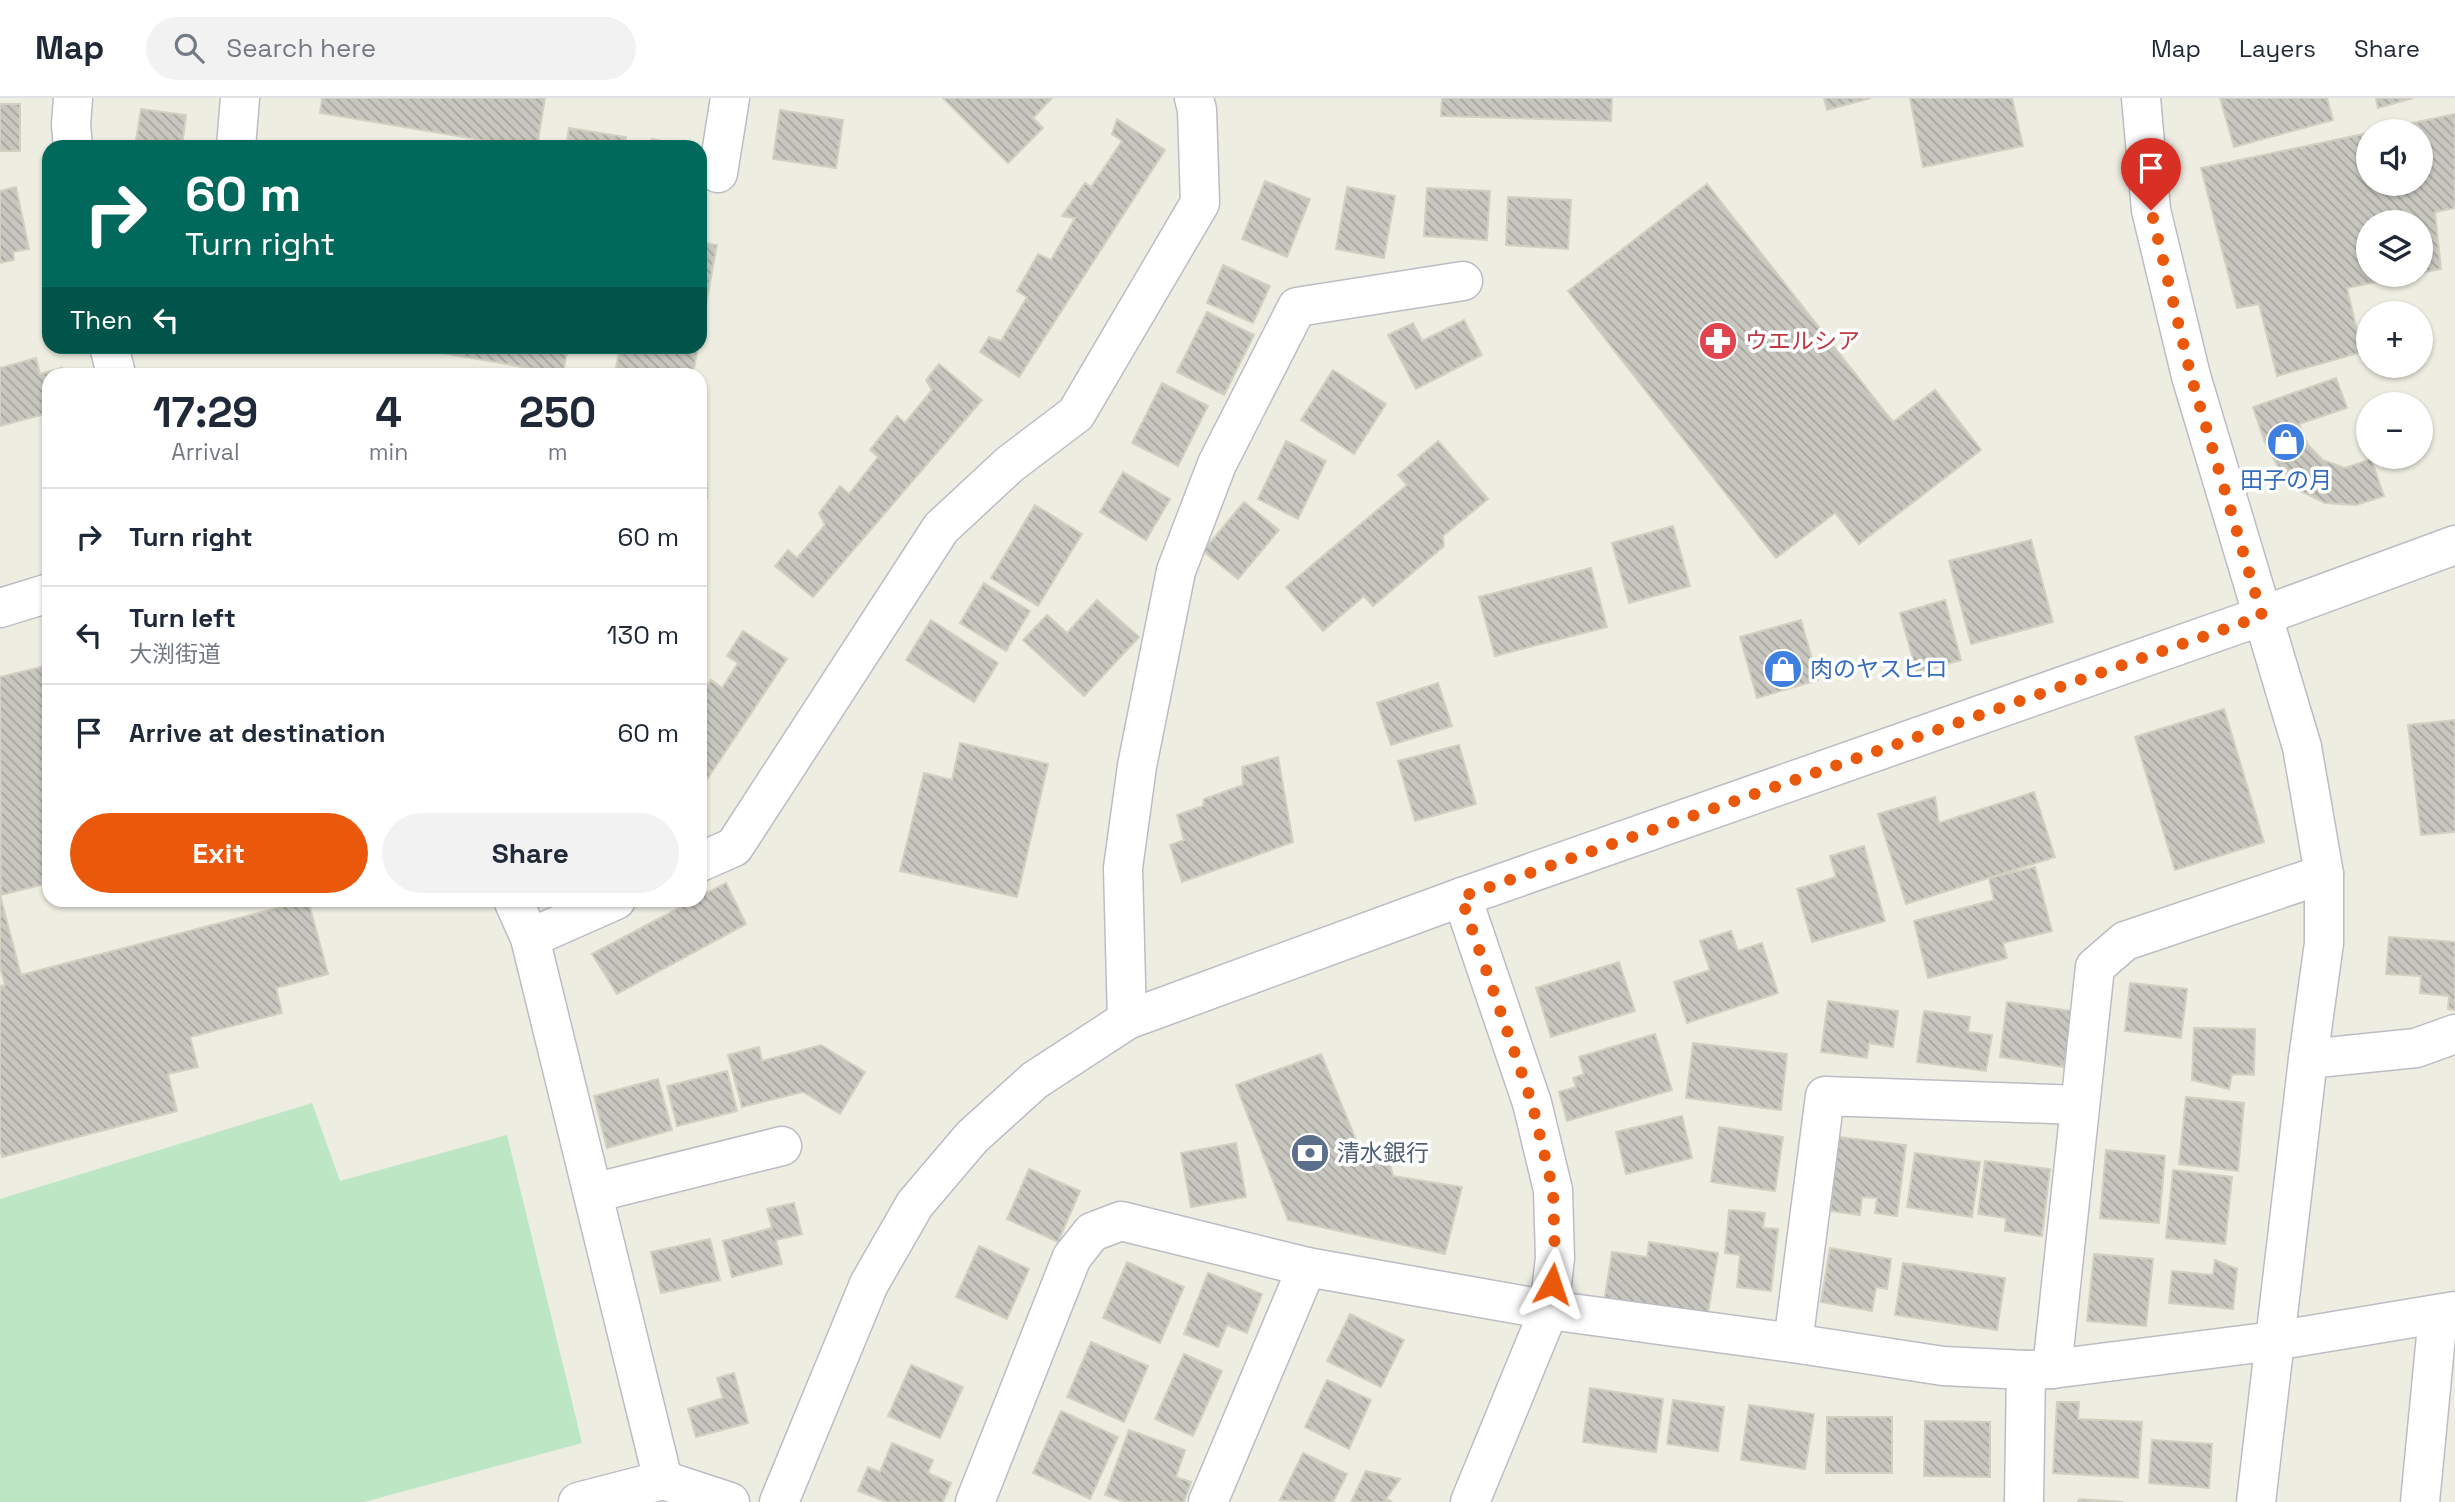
<!DOCTYPE html>
<meta charset="utf-8">
<style>
:root{--surface:#fff;--page:#f2f2f3;--text:#1f2937;--muted:#747a83;--line:#e0e1e3;--accent:#ea580c}
body{margin:0;font-family:"Space Grotesk","Noto Sans JP",sans-serif;background:var(--page);color:var(--text);height:100vh;display:flex;flex-direction:column;font-size:26px;white-space:nowrap}
*{box-sizing:border-box;margin:0}
p{font-size:23px;color:var(--muted)}
.icon{flex:none;width:38px;height:38px;fill:none;stroke:currentColor;stroke-width:2;stroke-linecap:round;stroke-linejoin:round}
.map{position:relative;flex:1;overflow:hidden}
.panel{position:absolute;left:42px;top:270px;width:665px;height:539px;display:flex;flex-direction:column;background:var(--surface);border-radius:21px;box-shadow:0 2px 5px #0004}
.panel>*{flex:none}
.guide{position:absolute;left:42px;top:42px;width:665px;height:214px;border-radius:21px;box-shadow:0 2px 5px #0004;background:#00695c;color:#fff;overflow:hidden}
.buttons{position:absolute;left:2356px;top:21px;display:grid;gap:14px}
.buttons a{display:grid;place-items:center;width:77px;height:77px;border-radius:50%;background:var(--surface);box-shadow:0 2px 5px #0004;font-size:35px}
.pin{position:absolute;display:grid;place-items:center;width:60px;height:60px;color:#fff;margin:-72px -30px;border-radius:50% 50% 50% 0;rotate:-45deg;box-shadow:0 0 7px #0007}
.pin .icon{rotate:45deg}
.me{position:absolute;width:77px;margin:-38px;rotate:5deg;stroke-linejoin:round;filter:drop-shadow(0 0 5px #0008)}
.turn{display:flex;align-items:center;gap:24px;height:147px;padding:0 28px;font-size:32px}
.turn .icon{width:91px;height:91px;stroke-width:2.5}
.turn b{display:block;font-size:49px;line-height:60px}
.then{display:flex;align-items:center;height:66px;padding:0 28px;background:#0003;gap:14px;font-size:26px}
.eta{display:flex;justify-content:space-evenly;align-items:center;height:119px;text-align:center}
.eta b{font-size:42px;font-weight:700;line-height:49px}
.primary-button{display:flex;gap:14px;margin-top:auto;padding:14px 28px}
.primary-button a{flex:1;height:80px;border-radius:42px;background:var(--accent);color:#fff;font-size:28px;font-weight:700;line-height:80px;text-align:center}
.primary-button a+a{background:var(--page);color:var(--text)}
ul{padding:0;list-style:none}
li{display:flex;align-items:center;gap:21px;height:98px;padding:0 28px;border-top:2px solid var(--line)}
li div{flex:1}
li b{display:block;font-size:26px}
li em{font-style:normal}
header{display:flex;align-items:center;gap:42px;box-sizing:border-box;height:98px;padding:0 35px;background:var(--surface);border-bottom:2px solid var(--line)}
header strong{font-size:33px}
nav{display:flex;gap:38px;margin-inline-start:auto;font-size:24px}
.search{width:490px;height:63px;background:var(--page);display:flex;align-items:center;gap:18px;box-sizing:border-box;padding:0 24px;border-radius:38px;color:var(--muted);font-size:26px}
.map>svg:first-child{display:block}
.pitch{fill:#bde6c5}
.building{fill:url(#building-back-hatch);stroke:#d2d0c0;stroke-width:2}
.lines{fill:none;stroke-linecap:round;stroke-linejoin:round}
.minor-casing{stroke:#bcbdc4;stroke-width:41}
.tertiary-casing{stroke:#bcbdc4;stroke-width:41}
.minor{stroke:#fff;stroke-width:38}
.tertiary{stroke:#fff;stroke-width:38}
.route{stroke:#ea580c;stroke-width:12;stroke-dasharray:0 21.6}
.labels{text-anchor:middle;dominant-baseline:central;stroke-width:7;stroke-linejoin:round;paint-order:stroke}
.health-label{font-size:23px;fill:#be3a42;stroke:#fff;text-anchor:start}
.shop-label{font-size:23px;fill:#366cbe;stroke:#fff}
.service-label{font-size:23px;fill:#4e5e75;stroke:#fff;text-anchor:start}
</style>
<header>
<strong>Map</strong>
<div class="search"><svg class="icon" aria-label="search" viewBox="0 0 24 24"><circle cx="10" cy="10" r="6"/><path d="M15 15l6 6"/></svg>Search here</div>
<nav><a>Map</a><a>Layers</a><a>Share</a></nav>
</header>
<div class="map">
<svg width="2455" height="1404" viewBox="0 0 2455 1404">
<defs>
<pattern id="building-back-hatch" width="6" height="6" patternUnits="userSpaceOnUse" patternTransform="scale(1.75)"><rect width="6" height="6" fill="#c8c7bf"/><path d="M-1 5l2 2M0 0l6 6M5-1l2 2" fill="none" stroke="#a5a59f"/></pattern>
</defs>
<rect width="100%" height="100%" fill="#edede2"/>
<!-- pitch -->
<path class="pitch" d="M312 1005 340 1083 507 1037 582 1345 364 1404H0V1101Z"/>
<!-- building -->
<g class="building">
<path d="M322 0H545L537 49H523L320 15Z"/>
<path d="M943 0H1052L1033 20 1043 30 1008 65Z"/>
<path d="M1442 0H1612L1611 23 1441 18Z"/>
<path d="M1824 0H1871L1827 12Z"/>
<path d="M1910 0H2012L2023 48 1923 69Z"/>
<path d="M2220 0H2327L2333 22 2234 49Z"/>
<path d="M2376 0H2413L2378 10Z"/>
<rect x="0" y="6" width="20" height="47"/>
<path d="M141 11 186 17 182 49H135Z"/>
<path d="M780 12 843 22 836 70 773 61Z"/>
<path d="M2455 16V110L2435 114 2441 171 2420 175V124H2368V177H2411L2347 190 2362 254 2277 278 2259 206 2237 210 2201 70 2368 35V86H2420V33H2374Z"/>
<path d="M1117 21 1165 52 1019 279 980 254 989 239 1001 243 1027 199 1017 193 1038 156 1051 162 1075 120 1062 118 1085 85 1091 89 1122 43 1112 36Z"/>
<path d="M569 30 626 39 625 49H566Z"/>
<path d="M652 41 694 49H650Z"/>
<path d="M1265 83 1310 101 1287 159 1242 141Z"/>
<path d="M1707 86 1893 324 1935 292 1981 352 1859 446 1835 415 1776 460 1568 193Z"/>
<path d="M16 89 29 151 13 154 14 162 0 165V93Z"/>
<path d="M1347 89 1395 98 1384 160 1336 151Z"/>
<path d="M1427 90 1490 93 1487 142 1424 138Z"/>
<path d="M1508 99 1571 102 1568 151 1506 147Z"/>
<path d="M700 144 717 147 700 239Z"/>
<path d="M1223 167 1270 188 1253 225 1207 205Z"/>
<path d="M1207 214 1254 237 1224 297 1177 274Z"/>
<path d="M1464 222 1482 257 1416 291 1388 237 1413 225 1422 243Z"/>
<path d="M403 248H568L563 276Z"/>
<path d="M620 248H698L693 276H615Z"/>
<path d="M36 260 40 276 62 270 63 276H49V315L0 328V270Z"/>
<path d="M939 266 982 302 813 499 775 468 788 452 797 460 825 427 819 415 840 388 849 396 878 359 870 352 897 318 905 325 932 292 926 282Z"/>
<path d="M1333 272 1386 306 1354 356 1301 322Z"/>
<path d="M2336 280 2347 310 2299 326 2308 347 2323 362 2345 370 2371 361 2384 398 2356 407 2325 405 2298 392 2278 369 2264 342 2253 309Z"/>
<path d="M1162 285 1208 308 1178 368 1132 345Z"/>
<path d="M1286 343 1326 363 1298 421 1258 401Z"/>
<path d="M1438 343 1488 401 1443 438 1444 448 1373 508 1364 498 1323 533 1286 489 1407 387 1398 377Z"/>
<path d="M700 359H705L707 400 700 401Z"/>
<path d="M1123 374 1170 401 1146 442 1100 414Z"/>
<path d="M1244 404 1279 432 1238 481 1203 453Z"/>
<path d="M1035 407 1082 436 1038 508 991 480Z"/>
<path d="M1673 428 1690 488 1629 505 1612 445Z"/>
<path d="M2031 442 2053 524 1971 546 1949 463Z"/>
<path d="M1591 470 1607 529 1495 558 1479 499Z"/>
<path d="M984 485 1030 513 1006 553 960 525Z"/>
<path d="M1097 502 1139 539 1084 598 1023 542 1047 517 1067 535Z"/>
<path d="M1945 502 1961 562 1917 575 1900 515Z"/>
<path d="M931 522 998 565 974 604 906 562Z"/>
<path d="M1801 522 1818 582 1757 600 1740 539Z"/>
<path d="M743 533 787 561 700 692V598L711 582 722 590 738 565 727 558Z"/>
<path d="M49 567V785L1 797 0 579Z"/>
<path d="M1438 585 1452 628 1391 647 1377 605Z"/>
<path d="M2224 611 2264 744 2175 772 2135 639Z"/>
<path d="M2455 622V734L2421 737 2408 627Z"/>
<path d="M960 645 1048 666 1017 799 900 773 924 675 952 682Z"/>
<path d="M1459 647 1476 706 1415 723 1398 663Z"/>
<path d="M1278 659 1293 744 1182 784 1170 747 1184 742 1177 717 1203 708 1204 701 1243 687 1242 669Z"/>
<path d="M2034 694 2055 759 1906 806 1878 716 1935 699 1939 725Z"/>
<path d="M1864 748 1885 823 1812 844 1797 791 1836 779 1830 758Z"/>
<path d="M2035 769 2052 833 2003 845 2007 860 1928 880 1914 823 1994 802 1989 780Z"/>
<path d="M726 785 746 826 617 896 592 856 694 802H700V798Z"/>
<path d="M0 797 21 877 308 802 328 876 276 890 282 915 190 939 198 969 168 976 177 1013 2 1059 0 1050V888L5 887 0 869Z"/>
<path d="M1731 833 1738 853 1762 845 1778 895 1687 925 1674 884 1710 872 1700 843Z"/>
<path d="M2389 839 2455 844V912L2448 911 2449 898 2420 895 2421 878 2386 876Z"/>
<path d="M1619 864 1635 913 1551 939 1536 890Z"/>
<path d="M2130 885 2187 891 2181 940 2125 933Z"/>
<path d="M1828 903 1898 913 1893 949 1869 945 1867 960 1821 954Z"/>
<path d="M2007 904 2072 913 2064 969 2000 959Z"/>
<path d="M1924 913 1970 919 1968 934 1992 937 1986 973 1917 964Z"/>
<path d="M2194 930 2255 931 2254 977 2232 976 2229 991 2192 982Z"/>
<path d="M1655 936 1672 992 1567 1023 1559 994 1576 989 1573 980 1584 976 1579 959Z"/>
<path d="M1693 945 1787 956 1781 1012 1686 1000Z"/>
<path d="M821 947 865 974 840 1016 803 994 742 1009 728 957 759 949 762 963Z"/>
<path d="M1321 956 1360 1052 1371 1049 1390 1066 1393 1078 1462 1089 1445 1156 1288 1122 1236 987Z"/>
<path d="M727 973 737 1013 677 1028 667 988Z"/>
<path d="M658 981 672 1032 607 1050 594 998Z"/>
<path d="M2186 999 2244 1005 2238 1073 2179 1066Z"/>
<path d="M1682 1018 1692 1060 1626 1076 1616 1034Z"/>
<path d="M1719 1029 1783 1039 1775 1093 1711 1084Z"/>
<path d="M1839 1039 1906 1047 1897 1118 1875 1115 1877 1100 1862 1099 1860 1117 1830 1113Z"/>
<path d="M1236 1045 1246 1099 1191 1109 1181 1055Z"/>
<path d="M2106 1052 2165 1058 2159 1125 2100 1120Z"/>
<path d="M1915 1055 1980 1064 1972 1119 1907 1109Z"/>
<path d="M1985 1063 2050 1071 2042 1138 2005 1133 2006 1120 1978 1116Z"/>
<path d="M1029 1071 1080 1093 1058 1144 1007 1121Z"/>
<path d="M2173 1072 2232 1079 2225 1146 2166 1140Z"/>
<path d="M794 1105 802 1136 776 1142 782 1166 732 1179 723 1143 772 1130 767 1111Z"/>
<path d="M1729 1112 1765 1115 1763 1130 1778 1131 1771 1193 1737 1189 1740 1157 1725 1155Z"/>
<path d="M710 1141 720 1182 661 1195 651 1154Z"/>
<path d="M1649 1144 1718 1155 1707 1220 1604 1204 1612 1154 1647 1159Z"/>
<path d="M979 1148 1029 1171 1007 1221 956 1199Z"/>
<path d="M1830 1150 1891 1161 1887 1191 1876 1189 1872 1213 1821 1204Z"/>
<path d="M2094 1156 2153 1161 2146 1228 2087 1223Z"/>
<path d="M2215 1162 2237 1171 2233 1211 2169 1205 2172 1173 2213 1177Z"/>
<path d="M1127 1164 1184 1189 1160 1245 1103 1220Z"/>
<path d="M1903 1165 2005 1180 1997 1232 1895 1217Z"/>
<path d="M1208 1175 1262 1196 1247 1235 1227 1227 1218 1249 1184 1236Z"/>
<path d="M1350 1216 1404 1242 1381 1289 1327 1263Z"/>
<path d="M1091 1244 1148 1268 1124 1324 1067 1299Z"/>
<path d="M1184 1256 1222 1273 1193 1338 1155 1321Z"/>
<path d="M911 1267 963 1289 940 1340 888 1318Z"/>
<path d="M734 1275 748 1325 696 1339 688 1311 723 1300 717 1280Z"/>
<path d="M1327 1282 1371 1302 1349 1351 1305 1329Z"/>
<path d="M1590 1290 1663 1301 1656 1354 1583 1344Z"/>
<path d="M1673 1302 1724 1309 1718 1353 1667 1346Z"/>
<path d="M2057 1304H2079L2078 1321 2142 1324 2138 1380 2053 1375Z"/>
<path d="M1749 1307 1814 1316 1805 1371 1741 1362Z"/>
<path d="M1061 1313 1118 1339 1090 1401 1033 1375Z"/>
<path d="M1827 1319H1892V1375H1826Z"/>
<path d="M1925 1323 1990 1324V1379L1924 1378Z"/>
<path d="M1129 1332 1185 1352 1176 1379 1191 1384 1184 1404H1125L1105 1397Z"/>
<path d="M2152 1342 2212 1346 2209 1390 2149 1385Z"/>
<path d="M892 1345 933 1362 928 1375 951 1385 943 1404H887L858 1393 868 1369 880 1374Z"/>
<path d="M1303 1355 1347 1376 1333 1404 1280 1402Z"/>
<path d="M1366 1373 1400 1381 1386 1401 1392 1404H1351Z"/>
<path d="M2079 1401 2123 1404H2078Z"/>
</g>
<g class="lines">
<!-- minor casing -->
<g class="minor-casing">
<g id="minor">
<path d="M73 49 71 27 73 0"/>
<path d="M236 49 240 0"/>
<path d="M718 75 730 0"/>
<path d="M109 248 116 276"/>
<path d="M0 510 49 495"/>
<path d="M700 764 734 749 941 430 1010 366 1076 316 1200 105 1197 12 1194 0"/>
<path d="M513 802 530 840 663 1382"/>
<path d="M530 840 616 802"/>
<path d="M1127 922 1123 770 1137 668 1176 473 1217 366 1297 209 1463 183"/>
<path d="M2308 961 2416 950 2455 936"/>
<path d="M593 1095 782 1048"/>
<path d="M1793 1245 1825 998 2080 1007"/>
<path d="M2052 1271 2095 869 2125 843 2324 776"/>
<path d="M578 1404 663 1382 730 1404"/>
<path d="M975 1404 1072 1159 1092 1134 1121 1123 1307 1169 1549 1212 1793 1245 1943 1268 2026 1272 2052 1271 2274 1243 2455 1213"/>
<path d="M1208 1404 1307 1169"/>
<path d="M2024 1404 2026 1272"/>
<path d="M2420 1404 2438 1217"/>
</g>
</g>
<!-- tertiary casing -->
<g class="tertiary-casing">
<g id="tertiary">
<path d="M2141 0 2151 112 2191 278 2302 649 2324 776V845L2308 961 2256 1404"/>
<path d="M1462 799 1532 1005 1553 1092 1555 1160 1549 1212 1470 1404"/>
<path d="M779 1404 869 1186 915 1106 972 1039 1035 982 1127 922 1462 799 2262 518 2455 447"/>
</g>
</g>
<!-- minor -->
<use href="#minor" class="minor"/>
<!-- tertiary -->
<use href="#tertiary" class="tertiary"/>
</g>
<g class="lines">
<!-- route -->
<path class="route" d="M1552 1186 1555 1160 1553 1092 1532 1005 1461 799 2262 518 2191 278 2151 112"/>
</g>
<!-- icons -->
<defs>
<g id="pharmacy-disc" transform="scale(2.0125)"><circle r="9.5" fill="#e0444e" stroke="#fff"/><path d="M-2-6h4v4h4v4h-4v4h-4v-4h-4v-4h4Z" fill="#fff"/></g>
<g id="shop-disc" transform="scale(2.0125)"><circle r="9.5" fill="#3f7fe0" stroke="#fff"/><path d="M-5-2.5h2.3a2.7 3.5 0 0 1 5.4 0H5L5.5 6h-11ZM-1.5-2.5h3a1.5 2.3 0 0 0-3 0Z" fill="#fff"/></g>
<g id="bank-disc" transform="scale(2.0125)"><circle r="9.5" fill="#5c6f8a" stroke="#fff"/><path d="M-6-4H6V4H-6ZM0-2.3a2.3 2.3 0 1 0 0 4.6a2.3 2.3 0 1 0 0-4.6Z" fill="#fff"/></g>
</defs>
<g fill-rule="evenodd">
<use href="#pharmacy-disc" x="1718" y="243"/>
<use href="#shop-disc" x="2286" y="344"/>
<use href="#shop-disc" x="1783" y="571"/>
<use href="#bank-disc" x="1310" y="1055"/>
</g>
<g class="labels">
<!-- health labels -->
<g class="health-label">
<text x="1745" y="243">ウエルシア</text>
</g>
<!-- shop labels -->
<g class="shop-label">
<text x="2286" y="382">田子の月</text>
<text x="1810" y="571" text-anchor="start">肉のヤスヒロ</text>
</g>
<!-- service labels -->
<g class="service-label">
<text x="1337" y="1055">清水銀行</text>
</g>
</g>
</svg>
<div class="buttons">
<a><svg class="icon" aria-label="sound" viewBox="0 0 24 24"><path d="M4 9h4l5-4v14l-5-4H4zM17 9q2 3 0 6"/></svg></a>
<a><svg class="icon" aria-label="layers" viewBox="0 0 24 24"><path d="M12 4l9 5-9 5-9-5zM3 14l9 5 9-5"/></svg></a>
<a>+</a>
<a>−</a>
</div>
<div class="pin" style="left:2151px;top:112px;background:#d93025"><svg class="icon" aria-label="arrive" viewBox="0 0 24 24"><path d="M6 21V4h12l-3 4 3 4H6"/></svg></div>
<svg class="me" style="left:1552px;top:1186px" viewBox="-20 -20 40 40"><path d="M0-17L14 15 0 8-14 15z" fill="#ea580c" stroke="#fff" stroke-width="4"/></svg>
<div class="guide">
<div class="turn"><svg class="icon" aria-label="right" viewBox="0 0 24 24"><path d="M7 20v-9h11M14 6l5 5-5 5"/></svg><div><b>60 m</b>Turn right</div></div>
<div class="then">Then<svg class="icon" aria-label="left" viewBox="0 0 24 24"><path d="M17 20v-9H6M10 6l-5 5 5 5"/></svg></div>
</div>
<section class="panel">
<div class="eta">
<div><b>17:29</b><p>Arrival</p></div>
<div><b>4</b><p>min</p></div>
<div><b>250</b><p>m</p></div>
</div>
<ul>
<li><svg class="icon" aria-label="right" viewBox="0 0 24 24"><path d="M7 20v-9h11M14 6l5 5-5 5"/></svg><div><b>Turn right</b></div><em>60 m</em></li>
<li><svg class="icon" aria-label="left" viewBox="0 0 24 24"><path d="M17 20v-9H6M10 6l-5 5 5 5"/></svg><div><b>Turn left</b><p>大渕街道</p></div><em>130 m</em></li>
<li><svg class="icon" aria-label="arrive" viewBox="0 0 24 24"><path d="M6 21V4h12l-3 4 3 4H6"/></svg><div><b>Arrive at destination</b></div><em>60 m</em></li>
</ul>
<div class="primary-button"><a>Exit</a><a>Share</a></div>
</section>
</div>
